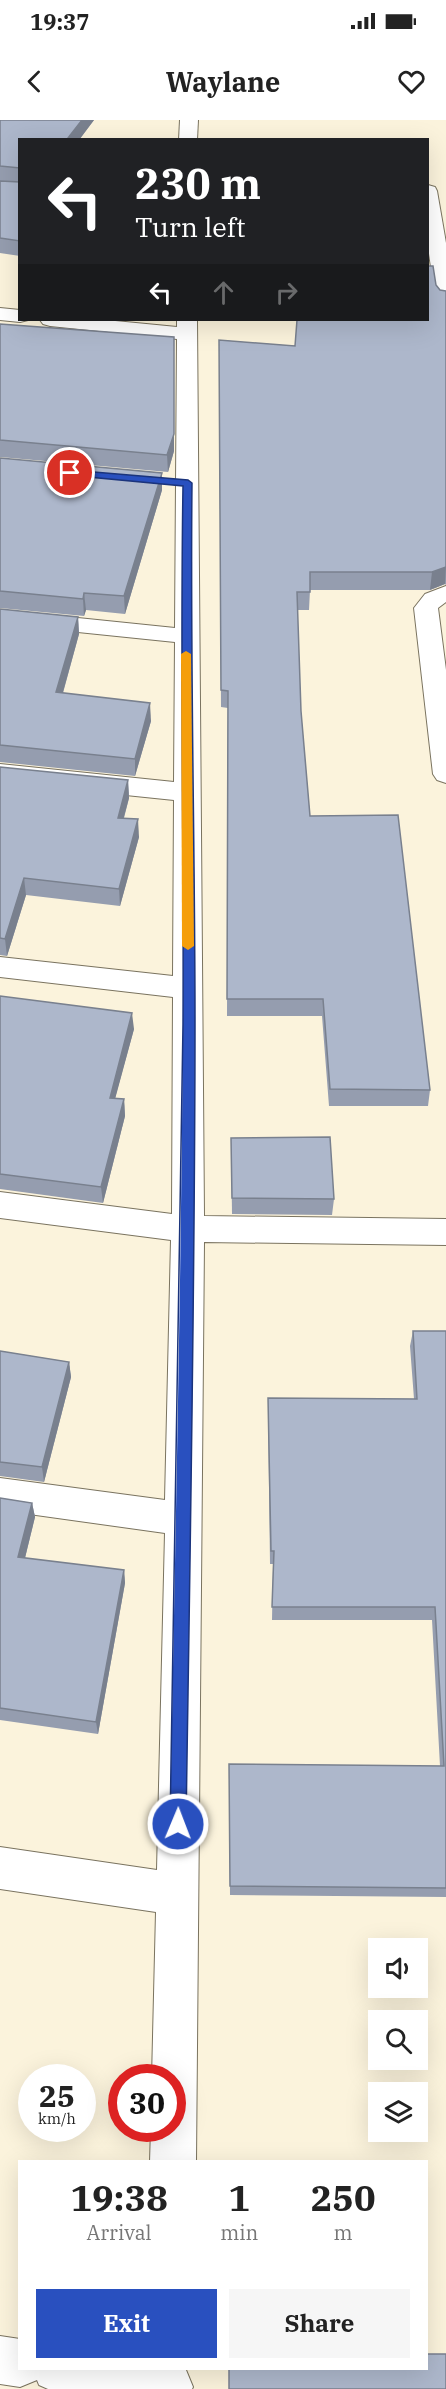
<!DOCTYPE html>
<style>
:root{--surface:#fff;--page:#f6f6f6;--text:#222;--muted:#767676;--accent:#2950bf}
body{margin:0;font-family:"IBM Plex Serif",serif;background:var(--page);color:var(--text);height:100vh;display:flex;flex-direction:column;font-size:22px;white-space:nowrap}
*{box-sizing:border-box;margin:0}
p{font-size:20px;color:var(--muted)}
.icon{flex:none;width:33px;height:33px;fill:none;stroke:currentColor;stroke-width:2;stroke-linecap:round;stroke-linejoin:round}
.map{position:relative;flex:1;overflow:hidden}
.details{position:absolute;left:18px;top:2040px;width:410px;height:210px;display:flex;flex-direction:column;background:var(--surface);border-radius:0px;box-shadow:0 6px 24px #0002}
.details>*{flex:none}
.guide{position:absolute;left:18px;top:18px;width:411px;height:183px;border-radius:0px;box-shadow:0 6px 24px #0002;background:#202124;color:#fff;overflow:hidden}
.fabs{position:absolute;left:368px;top:1818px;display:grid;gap:12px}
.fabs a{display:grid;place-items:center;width:60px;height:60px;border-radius:0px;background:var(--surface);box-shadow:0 6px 24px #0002;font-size:30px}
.speed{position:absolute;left:18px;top:1944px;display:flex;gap:12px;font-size:30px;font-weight:700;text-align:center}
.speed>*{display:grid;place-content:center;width:78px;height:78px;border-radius:50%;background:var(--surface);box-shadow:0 6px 24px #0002;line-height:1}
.speed small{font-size:15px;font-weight:400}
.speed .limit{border:9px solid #d22;background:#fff;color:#111}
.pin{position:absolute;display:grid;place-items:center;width:51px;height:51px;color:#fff;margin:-26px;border:3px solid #fff;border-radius:50%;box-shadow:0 2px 6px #0007}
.me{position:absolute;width:66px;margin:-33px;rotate:1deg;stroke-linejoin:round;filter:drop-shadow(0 0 4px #0008)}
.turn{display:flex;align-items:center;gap:21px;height:126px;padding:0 18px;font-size:27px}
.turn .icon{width:78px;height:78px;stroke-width:2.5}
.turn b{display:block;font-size:42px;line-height:51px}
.lanes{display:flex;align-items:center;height:57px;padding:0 18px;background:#0003;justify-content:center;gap:30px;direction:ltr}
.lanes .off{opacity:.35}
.eta{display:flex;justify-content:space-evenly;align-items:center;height:102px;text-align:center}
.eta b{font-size:36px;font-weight:700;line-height:42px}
.action{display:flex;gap:12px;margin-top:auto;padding:12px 18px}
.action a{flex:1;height:69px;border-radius:0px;background:var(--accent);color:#fff;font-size:24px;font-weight:700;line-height:69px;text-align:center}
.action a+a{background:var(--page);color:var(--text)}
.status{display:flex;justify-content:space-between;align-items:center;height:42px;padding:0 30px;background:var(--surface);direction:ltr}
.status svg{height:16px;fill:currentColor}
header{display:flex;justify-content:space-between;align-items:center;height:78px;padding:0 18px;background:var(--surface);font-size:27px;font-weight:700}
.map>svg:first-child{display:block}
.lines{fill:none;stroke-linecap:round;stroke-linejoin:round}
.minor-casing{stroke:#7a735f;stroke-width:2}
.minor{fill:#fff;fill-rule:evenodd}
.wall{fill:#959daf}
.shaded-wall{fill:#79808e}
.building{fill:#adb7cb;stroke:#79808e;stroke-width:1.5}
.route{fill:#2950bf;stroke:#1b347c;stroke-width:1.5}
.slow{fill:#f59e0b}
</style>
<div class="status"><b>19:37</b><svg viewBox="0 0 49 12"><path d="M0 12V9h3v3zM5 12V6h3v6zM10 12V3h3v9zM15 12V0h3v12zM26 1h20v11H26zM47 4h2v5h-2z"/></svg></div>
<header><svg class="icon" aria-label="back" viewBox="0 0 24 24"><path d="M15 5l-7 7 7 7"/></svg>Waylane<svg class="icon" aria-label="heart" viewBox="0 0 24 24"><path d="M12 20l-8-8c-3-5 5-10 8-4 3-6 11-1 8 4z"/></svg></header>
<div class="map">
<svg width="446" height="2269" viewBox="0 0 446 2269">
<rect width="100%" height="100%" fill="#fbf3dc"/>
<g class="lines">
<!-- minor casing -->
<g class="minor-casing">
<g id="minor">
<path d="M180 0H198L197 20H179Z"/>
<path d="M428 65 435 67 437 71 446 123V187L439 185 436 181 428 127Z"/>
<path d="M0 188 20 190V200H28L20 202 0 200Z"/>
<path d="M40 200H105L177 207V200H197L204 1096 446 1099V1125L204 1122 196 2042H150L151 2008H172V1958H152L156 1792 0 1769V1727L157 1750 165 1413 0 1390V1358L165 1380 171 1120 0 1098V1072L172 1094 173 877 0 857V837L173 856 174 680 0 662V644L174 662 175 522 0 504V490L175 508 177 219 50 206 43 204Z"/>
<path d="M446 466V482L438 488 446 550V663L437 660 433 654 414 488 425 474Z"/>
<path d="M0 2216 20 2219V2248H183L186 2250 193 2267 192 2269H48L39 2265 37 2260 20 2267 0 2264Z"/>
</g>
</g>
<!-- minor -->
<use href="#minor" class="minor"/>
</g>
<!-- wall -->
<g class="wall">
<path d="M0 0H94L79 20H20V136L0 133Z"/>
<path d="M436 165 440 170 446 171V465L445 464 430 470H310L309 490H297L301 591 310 696 430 970 428 986H329L322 896H227L228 588 221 587 219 220 295 226Z"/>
<path d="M0 204 174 217V331L168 352 0 337Z"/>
<path d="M0 338 162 370 125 494 86 490 84 496 0 488Z"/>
<path d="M0 489 78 497 79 514 63 573 151 601 135 656 0 642Z"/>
<path d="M0 647 128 660 129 678 124 698 139 717 120 786 26 775 7 836 0 835Z"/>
<path d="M0 876 134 909 115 978 124 979 125 996 103 1083 0 1069Z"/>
<path d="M231 1018 334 1079 332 1095 232 1094Z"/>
<path d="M413 1211H446V1777L230 1775 229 1644 440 1646 432 1500H272L273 1444H270L268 1293V1278L414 1279 410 1226Z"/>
<path d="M0 1231 69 1242 71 1257 44 1362 0 1356Z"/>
<path d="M0 1378 32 1383 35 1397 25 1438 124 1450 125 1463 98 1614 0 1600Z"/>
</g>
<!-- shaded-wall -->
<g class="shaded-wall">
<path d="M82 0H94L79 20H69L68 18Z"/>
<path d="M174 217V331L168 352 167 335Z"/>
<path d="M162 353V370L125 494 124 476Z"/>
<path d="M446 447 445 464 430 470 432 452Z"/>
<path d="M84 473 86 490 84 496 83 479Z"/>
<path d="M78 497 79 514 58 590 56 572Z"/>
<path d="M150 583 151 601 135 656V639Z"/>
<path d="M128 660 129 678 119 715 118 698Z"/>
<path d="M138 699 139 717 120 786 119 769Z"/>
<path d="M24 758 26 775 7 836 5 819Z"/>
<path d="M132 893 134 909 111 994 110 978Z"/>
<path d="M124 979 125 996 103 1083 101 1067Z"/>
<path d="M69 1242 71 1257 44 1362 42 1347Z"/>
<path d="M32 1383 35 1397 22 1450 18 1437Z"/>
<path d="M124 1450 125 1463 98 1614 96 1602Z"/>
</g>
<!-- building -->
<g class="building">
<path d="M0 0H82L68 18H71L70 20H20V48L0 46Z"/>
<path d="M0 61 20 62V121L0 118Z"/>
<path d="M428 146H433L436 165 440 170 446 171V447L432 452H310V472H297L301 591 310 696 398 695 430 970 330 969 323 879H227L228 571 221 570 219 220 295 226 297 200H428Z"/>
<path d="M0 204 174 217V314L167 335 0 320Z"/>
<path d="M0 338 162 353 124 476 84 473 83 479 0 471Z"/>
<path d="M0 489 78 497 56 572 150 583 135 639 0 625Z"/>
<path d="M0 647 128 660 118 698 138 699 119 769 24 758 5 819 0 818Z"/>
<path d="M0 876 132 893 110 978 124 979 101 1067 0 1054Z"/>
<path d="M330 1017 334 1079 232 1078 231 1018Z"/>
<path d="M413 1211H446V1768L230 1766 229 1644 444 1646 435 1487H272L274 1431H271L268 1278 417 1279Z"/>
<path d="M0 1231 69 1242 42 1347 0 1342Z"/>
<path d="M0 1378 32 1383 18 1437 124 1450 96 1602 0 1588Z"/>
<path d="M426 2234H446V2269H229V2248H426Z"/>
</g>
<!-- route -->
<path class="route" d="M70 350 188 360 192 363C190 543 195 722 195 902 195 1169 190 1437 186 1704L184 1710 178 1712 172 1710 170 1704C175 1437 181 1170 183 904 184 724 180 545 183 366L67 355 66 353Z"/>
<!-- slow -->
<path class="slow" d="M186 531 191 534 194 826 188 830 182 826 181 534Z"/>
</svg>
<div class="fabs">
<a><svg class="icon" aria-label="sound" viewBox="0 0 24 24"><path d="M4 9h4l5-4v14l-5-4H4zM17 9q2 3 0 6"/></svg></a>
<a><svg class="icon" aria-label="search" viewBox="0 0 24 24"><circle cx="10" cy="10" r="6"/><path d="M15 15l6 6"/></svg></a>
<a><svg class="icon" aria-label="layers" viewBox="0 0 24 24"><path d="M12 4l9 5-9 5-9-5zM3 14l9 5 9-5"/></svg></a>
</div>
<div class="speed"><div>25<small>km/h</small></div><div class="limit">30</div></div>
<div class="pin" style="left:70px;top:353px;background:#d93025"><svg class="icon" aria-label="arrive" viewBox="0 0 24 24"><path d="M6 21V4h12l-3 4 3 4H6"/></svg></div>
<svg class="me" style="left:178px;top:1704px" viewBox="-20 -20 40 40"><circle r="17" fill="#2950bf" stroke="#fff" stroke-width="3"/><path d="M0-11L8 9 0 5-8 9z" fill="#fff"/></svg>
<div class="guide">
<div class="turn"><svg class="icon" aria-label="left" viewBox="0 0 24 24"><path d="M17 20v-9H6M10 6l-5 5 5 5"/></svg><div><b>230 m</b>Turn left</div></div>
<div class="lanes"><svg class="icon" aria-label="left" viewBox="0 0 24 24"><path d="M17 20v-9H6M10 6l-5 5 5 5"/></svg><svg class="icon off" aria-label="ahead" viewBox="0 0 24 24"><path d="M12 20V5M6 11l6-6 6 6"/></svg><svg class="icon off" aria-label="right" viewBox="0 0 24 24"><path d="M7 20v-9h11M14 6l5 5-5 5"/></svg></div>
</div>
<section class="details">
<div class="eta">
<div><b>19:38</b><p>Arrival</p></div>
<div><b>1</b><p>min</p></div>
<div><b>250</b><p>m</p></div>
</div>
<div class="action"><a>Exit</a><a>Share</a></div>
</section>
</div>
